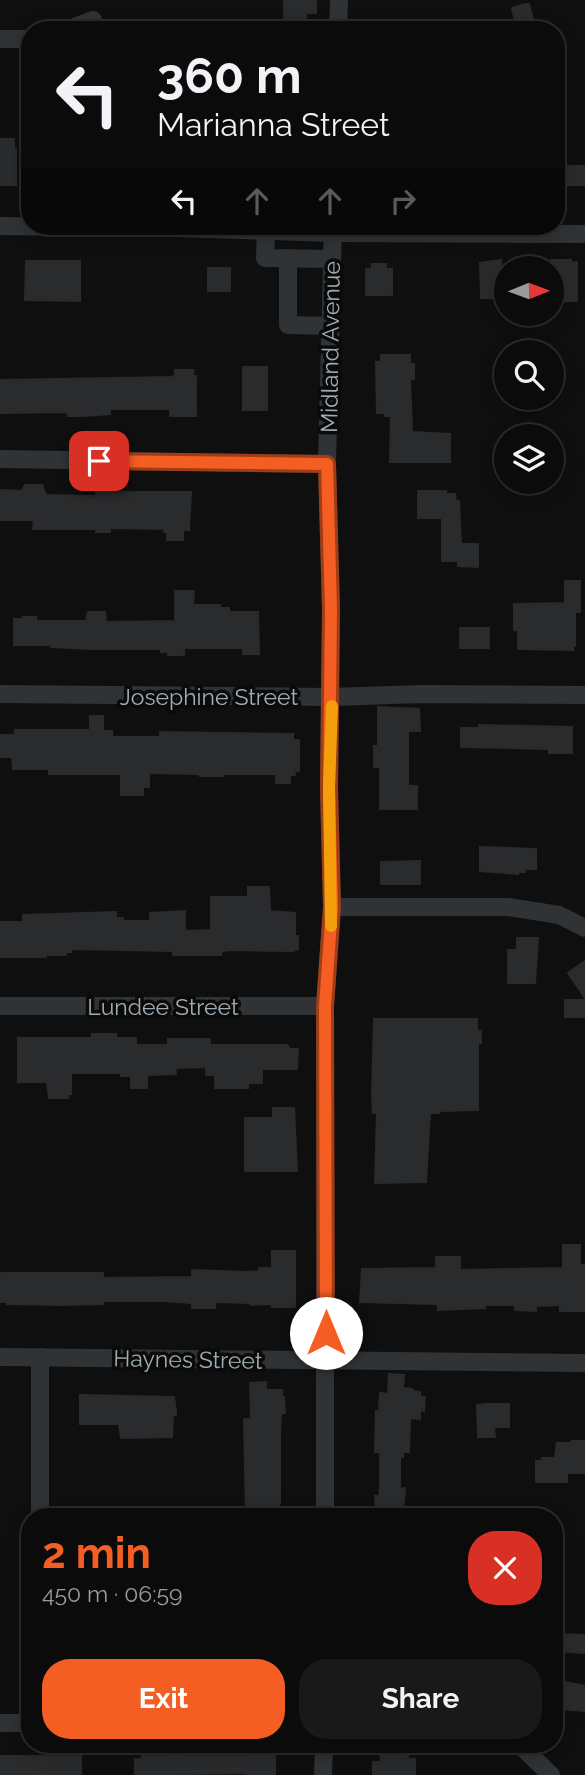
<!DOCTYPE html>
<meta charset="utf-8">
<style>
:root{--surface:#0b0b0c;--page:#19191a;--text:#f1f3f6;--muted:#9a9b9d;--line:#2b2b2d;--accent:#f45e23}
body{margin:0;font-family:Raleway,sans-serif;background:var(--page);color:var(--text);height:100vh;display:flex;flex-direction:column;font-size:26px;white-space:nowrap}
*{box-sizing:border-box;margin:0}
p{font-size:23px;color:var(--muted)}
.icon{flex:none;width:38px;height:38px;fill:none;stroke:currentColor;stroke-width:2;stroke-linecap:round;stroke-linejoin:round}
.map{position:relative;flex:1;overflow:hidden}
.side{position:absolute;left:21px;top:1508px;width:542px;height:245px;display:flex;flex-direction:column;background:var(--surface);border-radius:28px;box-shadow:0 4px 18px #0003,0 0 0 2px var(--line)}
.side>*{flex:none}
.hud{position:absolute;left:21px;top:21px;width:544px;height:214px;border-radius:28px;box-shadow:0 4px 18px #0003,0 0 0 2px var(--line);background:#0b0b0c;color:var(--text);overflow:hidden}
.needle{width:46px;rotate:89deg}
.buttons{position:absolute;left:494px;top:256px;display:grid;gap:14px}
.buttons a{display:grid;place-items:center;width:70px;height:70px;border-radius:50%;background:var(--surface);box-shadow:0 4px 18px #0003,0 0 0 2px var(--line);font-size:35px}
.pin{position:absolute;display:grid;place-items:center;width:60px;height:60px;color:#fff;margin:-30px;border-radius:14px;box-shadow:0 4px 10px #0006}
.me{position:absolute;width:77px;margin:-38px;rotate:0deg;stroke-linejoin:round;filter:drop-shadow(0 0 5px #0008)}
.turn{display:flex;align-items:center;gap:24px;height:147px;padding:0 21px;font-size:32px}
.turn .icon{width:91px;height:91px;stroke-width:2.5}
.turn b{display:block;font-size:49px;line-height:60px}
.lanes{display:flex;align-items:center;height:66px;padding:0 21px;background:#0003;justify-content:center;gap:35px;direction:ltr}
.lanes .off{opacity:.35}
.round{display:grid;place-items:center;flex:none;width:74px;height:74px;border-radius:28px;background:var(--page)}
.overview{display:flex;align-items:center;justify-content:space-between;height:119px;padding:0 21px}
h1{font-size:42px;font-weight:700;line-height:52px;color:var(--accent)}
.button{display:flex;gap:14px;margin-top:auto;padding:14px 21px}
.button a{flex:1;height:80px;border-radius:28px;background:var(--accent);color:#fff;font-size:28px;font-weight:700;line-height:80px;text-align:center}
.button a+a{background:var(--page);color:var(--text)}
.map>svg:first-child{display:block}
.building{fill:#2a2b2c;stroke:#292a2c;stroke-width:2}
.lines{fill:none;stroke-linecap:round;stroke-linejoin:round}
.minor{stroke:#303335;stroke-width:18}
.route-casing{stroke:#9f3d17;stroke-width:18}
.route{stroke:#f45e23;stroke-width:12}
.slow{stroke:#f59e0b;stroke-width:12}
.labels{text-anchor:middle;dominant-baseline:central;stroke-width:7;stroke-linejoin:round;paint-order:stroke}
.street-label{font-size:23px;fill:#9facb1;stroke:#0a0a0b}
</style>
<div class="map">
<svg width="585" height="1775" viewBox="0 0 585 1775">
<rect width="100%" height="100%" fill="#0f0f10"/>
<!-- building -->
<g class="building">
<path d="M284 0H316V13H306V30H284Z"/>
<path d="M525 4H529L536 30H517L512 8Z"/>
<path d="M0 139H14V149H16V185H0Z"/>
<rect x="559" y="166" width="25" height="19"/>
<path d="M501 260 502 298H481L480 263Z"/>
<path d="M551 260H571V263L577 262V301H551Z"/>
<path d="M26 261H80V301L25 300Z"/>
<path d="M372 264H386V269H392V295H366V269H372Z"/>
<rect x="208" y="268" width="22" height="23"/>
<path d="M381 355H410V364H414V379H410L412 432 450 434V462H390L391 416H385V413H377L376 362H381Z"/>
<rect x="243" y="367" width="24" height="43"/>
<path d="M175 370H193V376H196V416H170V409H110V414L83 416H68V412L0 413V380L171 377 175 376Z"/>
<path d="M25 485H42L46 495 96 496V492H191L189 530H183V540H167V532H164V529L110 528V532H96V529H33L34 520H0V490L22 491Z"/>
<path d="M418 491H446V494H455L456 501H459L461 544H478V567L458 566V561H442V518H418Z"/>
<path d="M565 581H580V612H575V646H573V650L518 649V630H514V604L565 603Z"/>
<path d="M175 591H194L193 605H220V608H229V612H258L259 654H243V648H184V655H168V652H161V649H93L51 647V645H14V619H24L23 617H36V621H86L88 612H105L106 622 175 621Z"/>
<rect x="460" y="628" width="29" height="20"/>
<path d="M378 707 419 709 420 731H408V786H417V809H380V767H374V746H378Z"/>
<path d="M90 716H103V731H112V737H160V732L293 734V740H299V771H294L295 775H290V783H276V774H223V776H200V774L149 773V787H143V795H121V774H49V769H13L12 757H0V735H15V730H90Z"/>
<path d="M479 725 572 727V753H549V749L461 747V728H479Z"/>
<path d="M480 847 536 849V869H525V872H518V874L480 871Z"/>
<path d="M420 861V884H381V862Z"/>
<path d="M248 887H269L270 911 295 913V936H298V949L293 951 227 950 221 952V955H173V951L71 949V952H66V955H46V957H0V922H23V915L116 912V918H123V921H150V913L185 911V931L211 930V897H248Z"/>
<path d="M517 938H538L535 983H508V950H517Z"/>
<path d="M585 961V998L568 973Z"/>
<rect x="565" y="1000" width="20" height="17"/>
<path d="M374 1019H477V1031H481V1043H478V1110L439 1111V1113H430L426 1182 375 1183 377 1113H373L372 1095Z"/>
<path d="M92 1034H116V1038H136V1045H168V1039H210V1045H287L290 1049H298L297 1069H262V1083H248V1088H215V1075H206V1067L175 1068 176 1074 147 1075V1088H131V1076H121V1073H71V1094H68V1098H49L47 1082H18V1038H92Z"/>
<path d="M273 1108H294L297 1171H245V1118H273Z"/>
<path d="M563 1245H580V1265H585V1311H560V1305L536 1306V1311L515 1310V1305H485V1308L438 1310V1305L436 1304 360 1302 362 1269 436 1268V1257H460V1270L563 1268Z"/>
<path d="M272 1251H295V1307H272V1304L251 1305 250 1303 215 1302V1308H192V1303L163 1301H103V1304L63 1305 7 1304V1302H0V1273H103V1278L192 1277V1270L246 1272 259 1271V1268H272Z"/>
<path d="M389 1374 404 1375 403 1388 412 1389V1391L420 1392V1397H425L424 1411 420 1410V1419L410 1418 409 1452H403V1457H400V1489L405 1488 403 1512 376 1510 375 1496H379L380 1487V1452H375L376 1411H379L380 1393 388 1394Z"/>
<path d="M266 1382V1390H282V1397H284L285 1413H281L280 1435V1503H279V1512H258L259 1517H246L244 1419H251L250 1383Z"/>
<path d="M80 1395 174 1397 176 1411V1415H173L172 1437 121 1438 119 1424H80Z"/>
<path d="M487 1404H509V1427H494L495 1437H478L477 1405Z"/>
<path d="M572 1441H585V1473H567V1482H536V1461H542V1458H555L557 1443H572Z"/>
<path d="M555 1634 585 1635V1653L555 1651Z"/>
<path d="M555 1680 585 1686V1711L561 1709 563 1699 555 1697Z"/>
<path d="M384 1745H399V1749H409L408 1759H415V1775H373V1762H381L380 1752H384Z"/>
<path d="M167 1751H187V1756H247V1752H275V1775H247V1773L135 1775V1759H142V1755H167Z"/>
<rect x="0" y="1756" width="81" height="19"/>
</g>
<g class="lines">
<!-- minor -->
<g class="minor">
<path d="M67 30 93 20"/>
<path d="M338 30 339 0"/>
<path d="M0 39H30"/>
<path d="M0 226 178 228 333 233 585 234"/>
<path d="M266 231 265 258 332 259"/>
<path d="M288 258V325L330 326"/>
<path d="M0 459 327 464"/>
<path d="M0 694 332 697 421 694 585 695"/>
<path d="M332 907H508L559 915 585 928"/>
<path d="M0 1006H325"/>
<path d="M0 1357 585 1363"/>
<path d="M40 1357V1517"/>
<path d="M325 1517V1006L332 907 329 788 331 609 327 464 333 226"/>
<path d="M0 1723H30"/>
<path d="M520 1745 551 1775"/>
<path d="M323 1775 324 1745"/>
</g>
</g>
<g class="lines">
<!-- route casing -->
<g class="route-casing">
<path id="route" d="M99 461 327 464 331 609 329 788 332 907 325 1006 326 1333"/>
</g>
<!-- route -->
<use href="#route" class="route"/>
<!-- slow -->
<path class="slow" d="M331 926 329 788 332 706"/>
</g>
<g class="labels">
<!-- street labels -->
<g class="street-label">
<text transform="translate(330 347) rotate(-89)">Midland Avenue</text>
<text x="209" y="696">Josephine Street</text>
<text x="163" y="1006">Lundee Street</text>
<text transform="translate(188 1359) rotate(1)">Haynes Street</text>
</g>
</g>
</svg>
<div class="buttons">
<a><svg class="needle" viewBox="-14 -14 28 28"><path d="M0-13l5 13h-10z" fill="#e53935"/><path d="M0 13l5-13h-10z" fill="#9a9b9d"/></svg></a>
<a><svg class="icon" aria-label="search" viewBox="0 0 24 24"><circle cx="10" cy="10" r="6"/><path d="M15 15l6 6"/></svg></a>
<a><svg class="icon" aria-label="layers" viewBox="0 0 24 24"><path d="M12 4l9 5-9 5-9-5zM3 14l9 5 9-5"/></svg></a>
</div>
<div class="pin" style="left:99px;top:461px;background:#d93025"><svg class="icon" aria-label="arrive" viewBox="0 0 24 24"><path d="M6 21V4h12l-3 4 3 4H6"/></svg></div>
<svg class="me" style="left:326px;top:1333px" viewBox="-20 -20 40 40"><circle r="19" fill="#fff"/><path d="M0-13L10 11 0 6-10 11z" fill="#f45e23"/></svg>
<div class="hud">
<div class="turn"><svg class="icon" aria-label="left" viewBox="0 0 24 24"><path d="M17 20v-9H6M10 6l-5 5 5 5"/></svg><div><b>360 m</b>Marianna Street</div></div>
<div class="lanes"><svg class="icon" aria-label="left" viewBox="0 0 24 24"><path d="M17 20v-9H6M10 6l-5 5 5 5"/></svg><svg class="icon off" aria-label="ahead" viewBox="0 0 24 24"><path d="M12 20V5M6 11l6-6 6 6"/></svg><svg class="icon off" aria-label="ahead" viewBox="0 0 24 24"><path d="M12 20V5M6 11l6-6 6 6"/></svg><svg class="icon off" aria-label="right" viewBox="0 0 24 24"><path d="M7 20v-9h11M14 6l5 5-5 5"/></svg></div>
</div>
<section class="side">
<div class="overview"><div><h1>2 min</h1><p>450 m · 06:59</p></div><a class="round" style="background:#d93025;color:#fff"><svg class="icon" aria-label="close" viewBox="0 0 24 24"><path d="M6 6l12 12M18 6L6 18"/></svg></a></div>
<div class="button"><a>Exit</a><a>Share</a></div>
</section>
</div>
